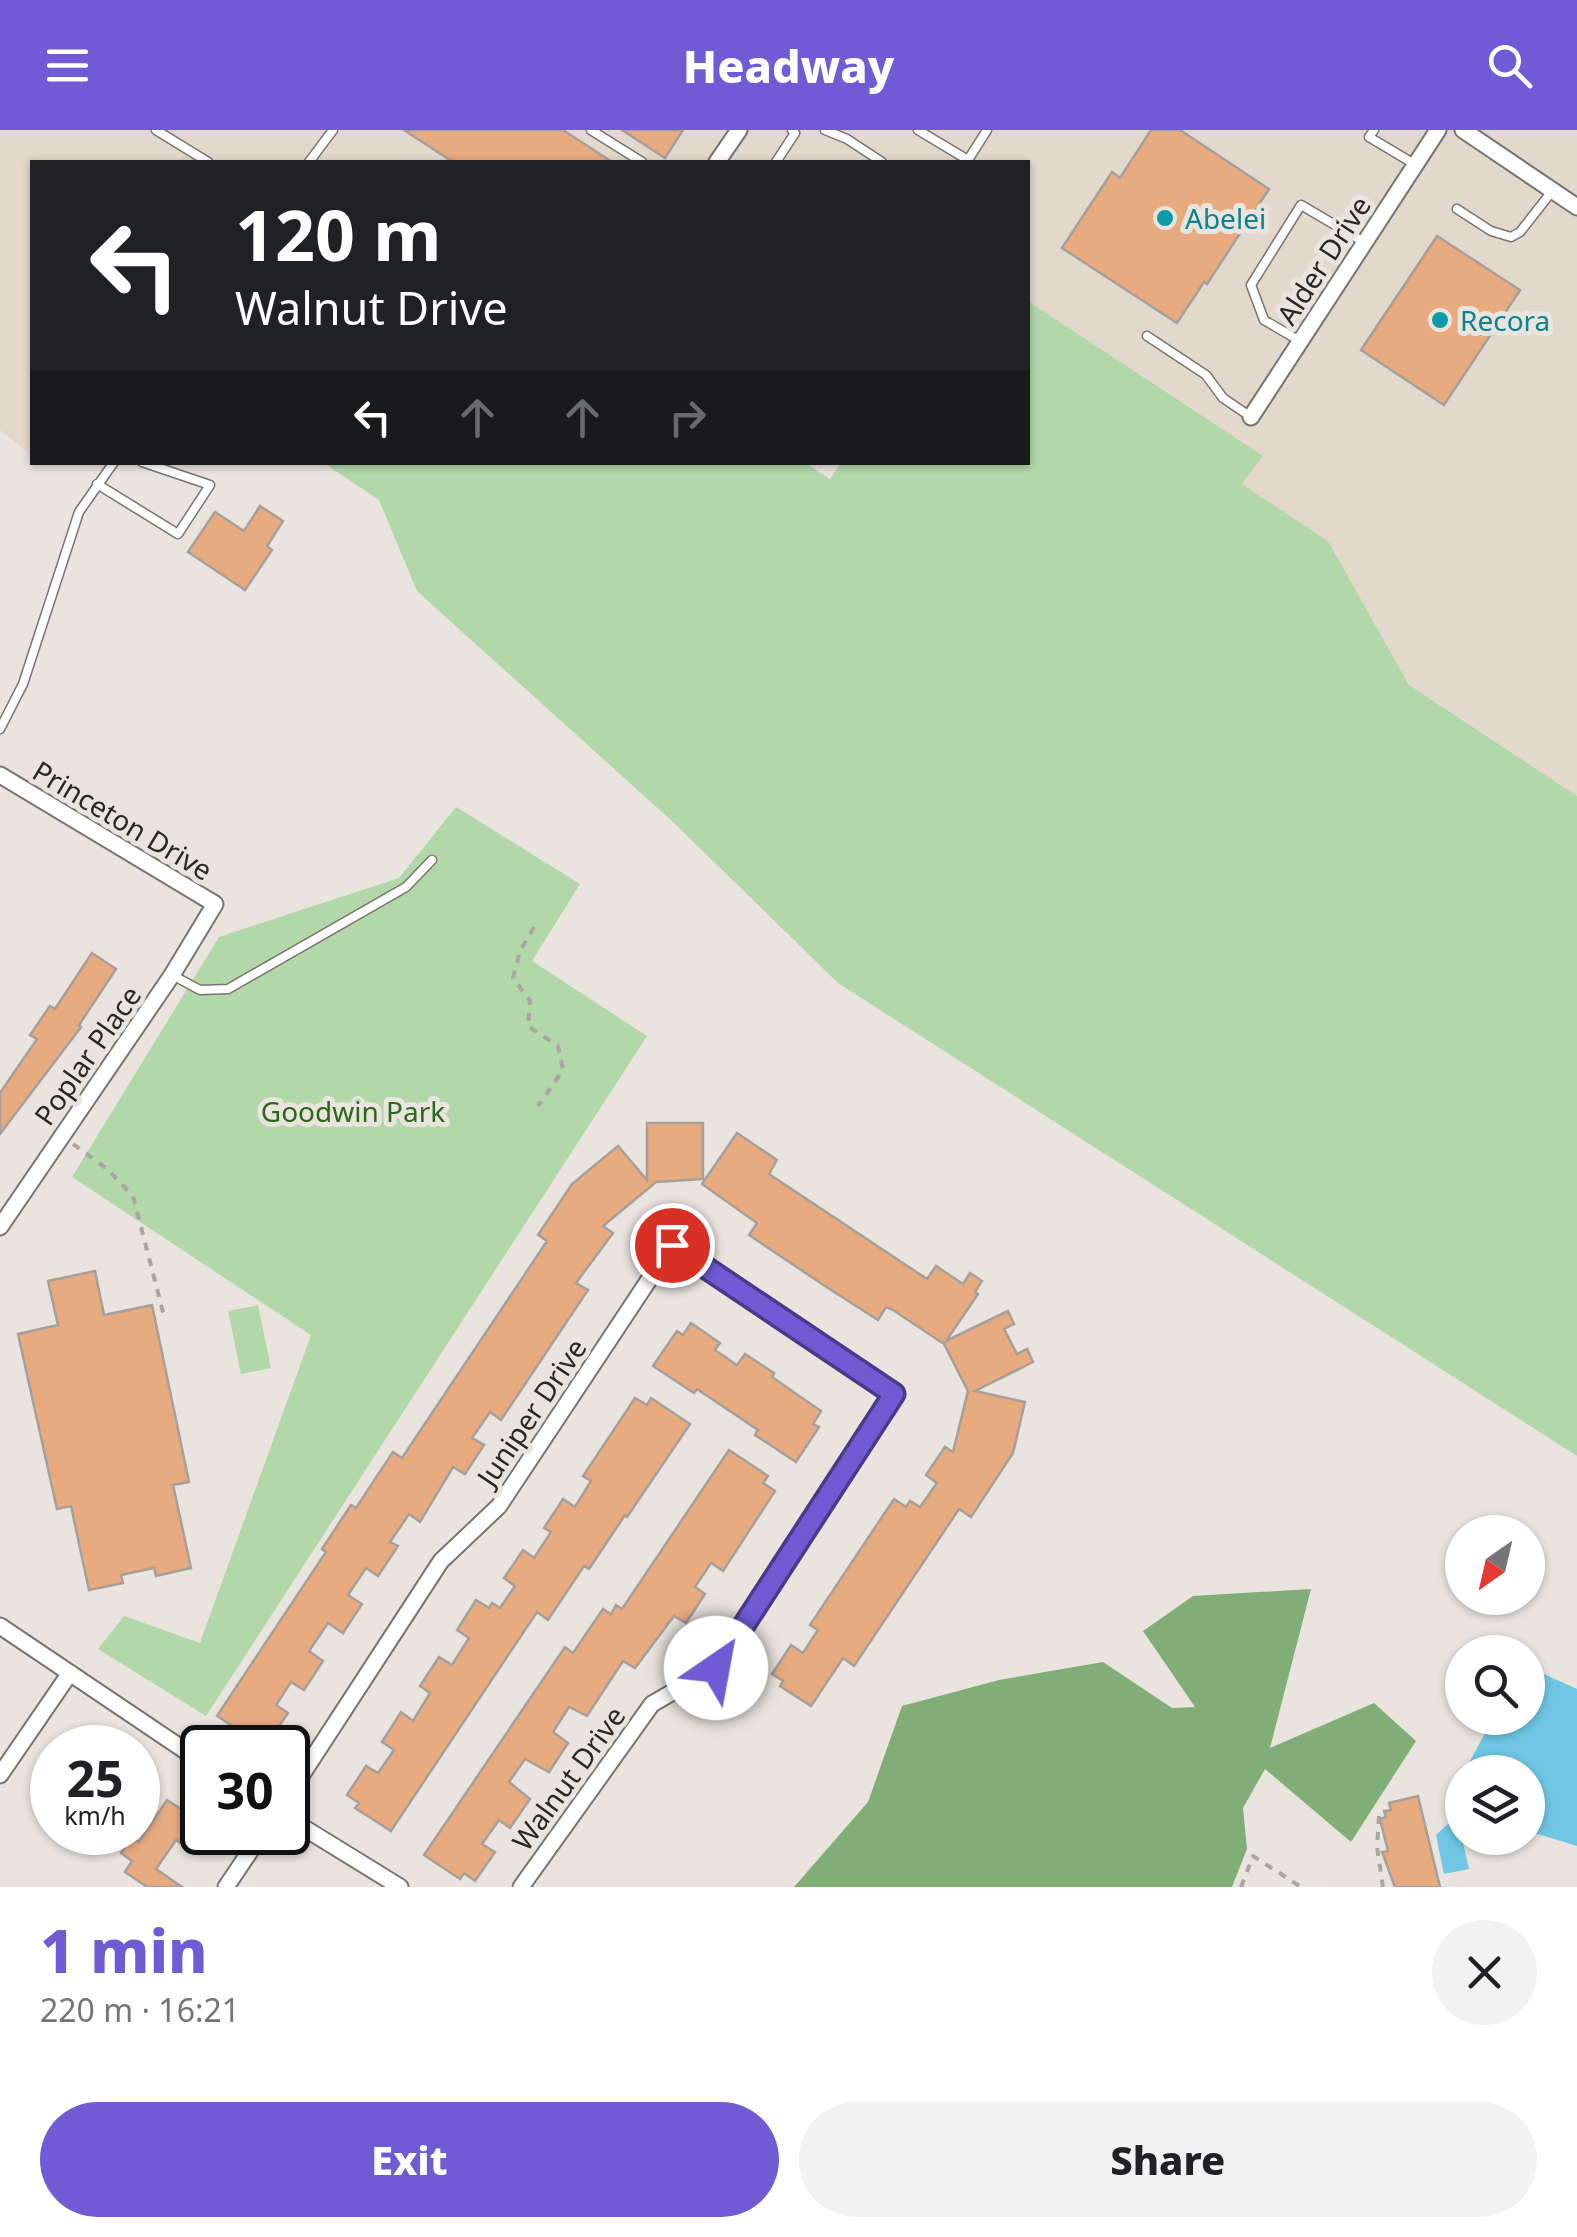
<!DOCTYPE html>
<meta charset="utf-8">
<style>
:root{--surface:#fff;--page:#f2f2f2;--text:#202124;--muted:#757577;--accent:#705bd5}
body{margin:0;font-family:"Noto Sans",sans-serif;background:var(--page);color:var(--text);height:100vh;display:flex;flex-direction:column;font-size:38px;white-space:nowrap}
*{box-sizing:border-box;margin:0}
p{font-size:32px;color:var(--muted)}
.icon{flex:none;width:55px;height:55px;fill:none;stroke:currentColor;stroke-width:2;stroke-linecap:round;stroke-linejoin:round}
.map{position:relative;height:1757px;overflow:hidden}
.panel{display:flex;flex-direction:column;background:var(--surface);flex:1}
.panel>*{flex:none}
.hud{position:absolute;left:30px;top:30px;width:1000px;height:305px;border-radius:0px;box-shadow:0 2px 8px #0004;background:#202124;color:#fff;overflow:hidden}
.needle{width:65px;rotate:214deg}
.tools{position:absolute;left:1445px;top:1385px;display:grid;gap:20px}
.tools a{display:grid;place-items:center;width:100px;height:100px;border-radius:50%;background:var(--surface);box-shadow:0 2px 8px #0004;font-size:50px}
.speed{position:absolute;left:30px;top:1595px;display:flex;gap:20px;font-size:50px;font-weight:700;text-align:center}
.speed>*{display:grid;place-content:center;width:130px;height:130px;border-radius:50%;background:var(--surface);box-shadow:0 2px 8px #0004;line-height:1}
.speed small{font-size:25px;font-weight:400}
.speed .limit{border:5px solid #111;border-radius:15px;background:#fff;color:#111}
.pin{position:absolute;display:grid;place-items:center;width:85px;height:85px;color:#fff;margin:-42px;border:5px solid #fff;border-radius:50%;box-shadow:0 2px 10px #0007}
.me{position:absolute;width:110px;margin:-55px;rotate:33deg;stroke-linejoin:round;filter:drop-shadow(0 0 8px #0008)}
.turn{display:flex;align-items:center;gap:35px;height:210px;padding:0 40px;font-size:45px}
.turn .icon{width:130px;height:130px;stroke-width:2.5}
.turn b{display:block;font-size:70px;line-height:85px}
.lanes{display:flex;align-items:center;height:95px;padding:0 40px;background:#0003;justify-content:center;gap:50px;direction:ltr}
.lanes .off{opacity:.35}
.round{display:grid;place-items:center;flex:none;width:105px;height:105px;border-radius:52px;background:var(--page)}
.head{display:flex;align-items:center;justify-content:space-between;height:170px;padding:0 40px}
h1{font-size:60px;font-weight:800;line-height:75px;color:var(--accent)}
.cta{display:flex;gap:20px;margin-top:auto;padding:20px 40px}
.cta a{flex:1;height:115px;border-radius:60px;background:var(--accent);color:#fff;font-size:40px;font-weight:800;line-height:115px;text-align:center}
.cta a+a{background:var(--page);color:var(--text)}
header{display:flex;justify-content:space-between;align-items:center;height:130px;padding:0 40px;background:var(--accent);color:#fff;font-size:45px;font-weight:800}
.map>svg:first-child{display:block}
.built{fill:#e2d8cb}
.green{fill:#b2d7a9}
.forest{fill:#81ae76}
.water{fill:#6fc7e3}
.building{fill:#e8aa7f;stroke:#a69f9a;stroke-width:2.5}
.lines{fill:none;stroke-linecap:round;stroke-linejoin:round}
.service-casing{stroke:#79746e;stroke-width:11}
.minor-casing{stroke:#79746e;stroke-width:19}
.path{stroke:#a9a5a0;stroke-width:4;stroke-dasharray:8 8;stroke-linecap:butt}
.service{stroke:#fff;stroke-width:8}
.minor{stroke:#fff;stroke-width:15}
.route-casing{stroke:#493b8a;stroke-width:25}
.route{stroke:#705bd5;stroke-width:18}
.culture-dot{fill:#0f9aa8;stroke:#e9e4dd;stroke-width:4}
.labels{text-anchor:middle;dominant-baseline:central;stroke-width:10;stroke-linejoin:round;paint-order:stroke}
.culture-label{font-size:28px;fill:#0d838f;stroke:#e9e4dd;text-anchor:start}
.street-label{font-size:28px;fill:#2a2825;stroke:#e9e4dd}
.park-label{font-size:28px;fill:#2c671d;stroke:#e9e4dd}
</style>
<header><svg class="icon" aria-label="menu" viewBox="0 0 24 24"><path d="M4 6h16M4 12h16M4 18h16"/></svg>Headway<svg class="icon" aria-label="search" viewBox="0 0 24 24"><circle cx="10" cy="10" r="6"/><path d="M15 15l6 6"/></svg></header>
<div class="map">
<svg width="1577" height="1757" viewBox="0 0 1577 1757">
<rect width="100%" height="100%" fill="#e9e4dd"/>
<!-- built -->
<path class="built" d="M0 0H1577V666L1409 555 1328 411 1242 354 1262 326 1028 171V32H32V325L0 300Z"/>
<!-- green -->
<g class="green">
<path d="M1028 171 1263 326 1242 354 1328 411 1409 555 1577 666V1326L838 853 673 692 417 461 379 370 324 333 804 332 830 349 841 333 1028 332Z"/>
<path d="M456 677 580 754 532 831 647 906 206 1586 98 1519 124 1486 200 1513 311 1205 72 1047 219 807 399 748Z"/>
<path d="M258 1175 271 1238 241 1244 228 1181Z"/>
</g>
<!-- forest -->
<path class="forest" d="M1311 1459 1270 1618 1374 1573 1416 1611 1351 1712 1265 1639 1243 1678 1247 1719 1232 1757H794L868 1672 902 1576 999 1550 1103 1532 1172 1578 1195 1577 1143 1501 1193 1466Z"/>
<!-- water -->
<g class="water">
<path d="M1528 1541H1537L1577 1559V1716L1528 1701V1642H1484L1469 1633 1493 1588H1528Z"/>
<path d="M1459 1684 1462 1686V1709L1469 1739 1444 1744 1436 1705Z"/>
</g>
<!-- building -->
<g class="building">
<path d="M404 0H563L612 32H453Z"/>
<path d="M622 0H683L665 28Z"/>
<path d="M1151 0H1180L1269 59 1207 154 1204 152 1177 193 1062 118 1112 42 1120 48Z"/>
<path d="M1437 106 1520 160 1444 275 1361 220Z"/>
<path d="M260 376 283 391 267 416 272 420 245 460 188 422 215 382 244 401Z"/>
<path d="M92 823 116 839 79 895 81 897 0 1004V963L37 909 30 905 50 876 55 879Z"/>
<path d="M647 993H703V1049L656 1052 603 1096 613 1103 576 1153 588 1160 501 1290 490 1282 472 1308 484 1315 465 1344 453 1337 420 1392 409 1384 390 1412 398 1416 378 1446 366 1438 348 1465 362 1474 343 1503 328 1493 309 1521 323 1531 304 1560 291 1552 276 1575 288 1583 268 1612 256 1604 253 1610 217 1586 326 1422 322 1419 351 1375 356 1378 393 1322 402 1328 509 1168 547 1111 538 1105 572 1054 618 1016 647 1050Z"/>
<path d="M737 1003 777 1030 769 1044 927 1149 936 1136 963 1154 970 1143 982 1151 975 1162 978 1164 946 1211 1008 1181 1014 1194 1004 1199 1017 1224 1027 1219 1033 1232 975 1261 1025 1272 1013 1323 971 1387 959 1379 854 1536 843 1528 811 1576 780 1556 783 1551 772 1544 791 1515 803 1523 818 1500 810 1495 894 1369 906 1377 910 1371 920 1377 937 1353 926 1345 945 1317 953 1322 968 1261 944 1214 893 1180 886 1177 878 1190 828 1158 749 1105 757 1093 702 1054Z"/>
<path d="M95 1141 104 1185 152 1175 189 1352 173 1355 191 1438 156 1446 154 1438 121 1445 123 1453 89 1460 71 1376 57 1379 18 1204 58 1195 48 1151Z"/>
<path d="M691 1193 720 1213 715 1220 737 1235 745 1224 774 1243 772 1247 821 1281 813 1294 819 1297 796 1332 755 1305 758 1300 697 1259 694 1263 653 1236 677 1201 683 1205Z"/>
<path d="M635 1268 647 1275 651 1268 690 1294 627 1387 625 1385 589 1439 584 1436 548 1490 537 1482 391 1701 355 1678 359 1673 347 1665 366 1636 378 1643 394 1620 382 1612 401 1582 413 1591 430 1563 420 1556 439 1527 452 1535 469 1508 457 1500 476 1470 489 1478 492 1473 500 1478 515 1456 504 1448 523 1420 534 1428 551 1402 544 1398 563 1369 575 1377 591 1351 583 1346Z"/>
<path d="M729 1320 768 1346 763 1353 775 1361 723 1441 711 1433 695 1457 705 1464 686 1493 674 1486 635 1538 623 1531 587 1586 569 1577 553 1602 568 1613 549 1642 525 1629 509 1652 530 1669 510 1698 499 1690 482 1714 495 1722 475 1751 464 1743 460 1749 424 1725 565 1517 573 1523 603 1479 611 1484 616 1475 622 1479Z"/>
<path d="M1418 1666 1440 1757H1395L1382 1722 1388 1721 1380 1689 1386 1687 1384 1681 1391 1680 1389 1673Z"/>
<path d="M167 1670 183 1680 181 1684 202 1698 203 1702 191 1720 176 1710 156 1739 182 1757H147L125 1742 132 1731 121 1723 132 1707 139 1712Z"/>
</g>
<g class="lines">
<!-- service casing -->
<g class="service-casing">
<g id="service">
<path d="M156 0 208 32"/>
<path d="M591 0 642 32"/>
<path d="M825 0 847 9 882 32"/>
<path d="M918 0 968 30 987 0"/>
<path d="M1374 0 1369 7 1416 35"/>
<path d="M309 32 333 0"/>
<path d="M776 32 795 3 792 0"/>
<path d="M1457 79 1491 101 1511 107 1520 102 1553 60"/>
<path d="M1147 206 1206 245 1223 268 1251 287"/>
<path d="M1300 211 1264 190 1251 155 1301 75 1364 112"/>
<path d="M97 354 178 404 210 355 142 332"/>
<path d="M0 599 23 554 79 382 114 332"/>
<path d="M172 845 200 860 228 859 406 757 432 730"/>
</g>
</g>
<!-- minor casing -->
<g class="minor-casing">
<g id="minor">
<path d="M1463 0 1577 77"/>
<path d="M717 32 739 0"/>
<path d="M1251 287 1438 0"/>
<path d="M0 645 215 774 172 845 0 1097"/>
<path d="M0 1496 202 1632"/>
<path d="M0 1645 70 1543"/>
<path d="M288 1666 441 1431 499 1376 672 1115 894 1263 716 1537 652 1574 521 1757"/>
<path d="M288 1688 400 1757"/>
<path d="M226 1757 263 1702"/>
</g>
</g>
<!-- path -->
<g class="path">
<path d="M534 797 520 821 513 848 530 871 528 896 558 916 563 940 538 976"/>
<path d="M73 1014 106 1038 133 1066 164 1186"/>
<path d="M1379 1686 1377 1717 1383 1757"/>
<path d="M1241 1757 1253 1726 1301 1757"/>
</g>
<!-- service -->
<use href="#service" class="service"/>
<!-- minor -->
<use href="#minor" class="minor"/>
</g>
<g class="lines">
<!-- route casing -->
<g class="route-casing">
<path id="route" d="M672 1115 894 1264 716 1538"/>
</g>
<!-- route -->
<use href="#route" class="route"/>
</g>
<!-- markers -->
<g class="culture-dot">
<circle cx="1165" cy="88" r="10"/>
<circle cx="1440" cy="190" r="10"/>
</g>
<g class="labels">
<!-- culture labels -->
<g class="culture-label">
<text x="1185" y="88">Abelei</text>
<text x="1460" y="190">Recora</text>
</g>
<!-- street labels -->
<g class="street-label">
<text transform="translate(1323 130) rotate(-57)">Alder Drive</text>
<text transform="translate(123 690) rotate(31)">Princeton Drive</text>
<text transform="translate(87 925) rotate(-55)">Poplar Place</text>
<text transform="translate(531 1282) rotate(-56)">Juniper Drive</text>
<text transform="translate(568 1648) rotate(-54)">Walnut Drive</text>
</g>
<!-- park labels -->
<g class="park-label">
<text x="353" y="981">Goodwin Park</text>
</g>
</g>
</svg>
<div class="tools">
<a><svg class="needle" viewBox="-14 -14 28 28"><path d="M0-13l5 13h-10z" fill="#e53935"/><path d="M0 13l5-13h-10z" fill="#757577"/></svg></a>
<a><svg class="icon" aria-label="search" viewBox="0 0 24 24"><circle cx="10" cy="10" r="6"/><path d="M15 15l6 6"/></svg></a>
<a><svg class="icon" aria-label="layers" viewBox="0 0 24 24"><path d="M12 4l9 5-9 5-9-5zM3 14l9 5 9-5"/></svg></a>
</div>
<div class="speed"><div>25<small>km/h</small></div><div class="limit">30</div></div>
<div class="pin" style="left:672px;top:1115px;background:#d93025"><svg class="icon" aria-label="arrive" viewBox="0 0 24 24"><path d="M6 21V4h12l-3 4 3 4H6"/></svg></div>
<svg class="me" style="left:716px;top:1538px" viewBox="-20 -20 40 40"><circle r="19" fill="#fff"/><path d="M0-13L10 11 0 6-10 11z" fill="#705bd5"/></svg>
<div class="hud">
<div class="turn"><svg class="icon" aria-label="left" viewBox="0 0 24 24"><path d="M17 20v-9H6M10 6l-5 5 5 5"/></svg><div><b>120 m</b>Walnut Drive</div></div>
<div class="lanes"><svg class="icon" aria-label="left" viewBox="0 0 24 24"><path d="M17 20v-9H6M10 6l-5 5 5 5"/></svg><svg class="icon off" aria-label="ahead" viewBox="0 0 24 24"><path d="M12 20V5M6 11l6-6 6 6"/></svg><svg class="icon off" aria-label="ahead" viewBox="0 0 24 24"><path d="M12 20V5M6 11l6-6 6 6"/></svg><svg class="icon off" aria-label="right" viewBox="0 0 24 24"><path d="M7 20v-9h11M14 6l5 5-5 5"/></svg></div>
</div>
</div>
<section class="panel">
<div class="head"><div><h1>1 min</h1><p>220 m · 16:21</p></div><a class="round"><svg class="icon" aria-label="close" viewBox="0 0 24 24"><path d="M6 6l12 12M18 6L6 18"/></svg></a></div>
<div class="cta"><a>Exit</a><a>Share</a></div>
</section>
